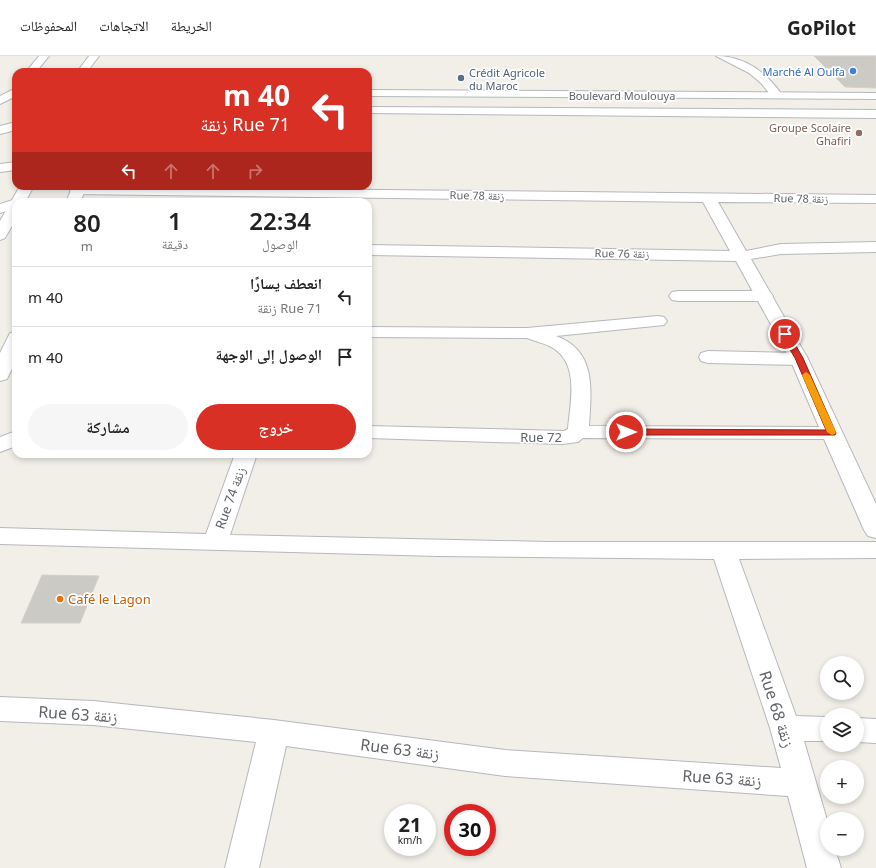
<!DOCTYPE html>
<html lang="ar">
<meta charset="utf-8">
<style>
:root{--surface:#fff;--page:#f6f6f6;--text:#222;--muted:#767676;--line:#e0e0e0;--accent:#d93025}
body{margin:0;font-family:"Noto Sans","Noto Naskh Arabic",sans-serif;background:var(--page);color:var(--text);direction:rtl;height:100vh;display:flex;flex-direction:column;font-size:15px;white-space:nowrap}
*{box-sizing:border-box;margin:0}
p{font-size:13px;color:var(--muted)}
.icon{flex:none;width:22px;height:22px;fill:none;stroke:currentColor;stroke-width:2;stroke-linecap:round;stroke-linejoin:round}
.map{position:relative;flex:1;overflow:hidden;direction:ltr}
.details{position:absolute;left:12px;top:142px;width:360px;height:260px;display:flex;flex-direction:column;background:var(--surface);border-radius:12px;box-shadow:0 2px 6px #0003;direction:rtl}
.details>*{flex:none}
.hud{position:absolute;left:12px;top:12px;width:360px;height:122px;border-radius:12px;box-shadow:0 2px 6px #0003;direction:rtl;background:#d93025;color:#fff;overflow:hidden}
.buttons{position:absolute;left:820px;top:600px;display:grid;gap:8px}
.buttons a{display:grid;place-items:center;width:44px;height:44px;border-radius:50%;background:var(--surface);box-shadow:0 2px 6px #0003;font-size:20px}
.speed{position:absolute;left:384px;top:748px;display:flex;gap:8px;font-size:20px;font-weight:700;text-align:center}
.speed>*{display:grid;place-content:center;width:52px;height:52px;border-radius:50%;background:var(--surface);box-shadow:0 2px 6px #0003;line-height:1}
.speed small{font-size:10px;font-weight:400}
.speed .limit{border:6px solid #d22;background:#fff;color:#111}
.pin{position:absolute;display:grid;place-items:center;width:34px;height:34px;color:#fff;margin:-17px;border:2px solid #fff;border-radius:50%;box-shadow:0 1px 4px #0007}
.me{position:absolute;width:44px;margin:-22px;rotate:90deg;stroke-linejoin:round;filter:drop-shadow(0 0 3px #0008)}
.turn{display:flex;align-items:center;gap:14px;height:84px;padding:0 16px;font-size:18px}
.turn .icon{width:52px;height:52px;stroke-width:2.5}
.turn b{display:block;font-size:28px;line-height:34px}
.lanes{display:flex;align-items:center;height:38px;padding:0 16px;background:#0003;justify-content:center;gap:20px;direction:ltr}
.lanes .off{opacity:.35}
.eta{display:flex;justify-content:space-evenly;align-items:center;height:68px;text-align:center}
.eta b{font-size:24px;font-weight:600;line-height:28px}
.button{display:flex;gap:8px;margin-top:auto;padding:8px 16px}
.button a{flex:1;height:46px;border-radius:24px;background:var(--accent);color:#fff;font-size:16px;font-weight:600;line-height:46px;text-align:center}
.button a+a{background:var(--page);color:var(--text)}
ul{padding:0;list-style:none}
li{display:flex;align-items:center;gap:12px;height:60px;padding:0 16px;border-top:1px solid var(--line)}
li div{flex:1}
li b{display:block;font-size:15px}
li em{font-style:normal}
header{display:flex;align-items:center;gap:24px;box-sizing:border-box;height:56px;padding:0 20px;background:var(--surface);border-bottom:1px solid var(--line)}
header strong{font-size:19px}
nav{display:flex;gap:22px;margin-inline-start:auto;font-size:14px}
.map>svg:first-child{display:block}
.building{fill:#cccac5;stroke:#d6d1c6}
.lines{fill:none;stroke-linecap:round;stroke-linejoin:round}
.pedestrian-casing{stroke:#b5b8bc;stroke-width:2}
.minor-casing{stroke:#b5b8bc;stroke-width:2}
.tertiary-casing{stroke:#b5b8bc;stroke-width:2}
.secondary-casing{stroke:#b6babf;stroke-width:2}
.pedestrian{fill:#fff;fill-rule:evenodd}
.minor{fill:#fff;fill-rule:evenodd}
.tertiary{fill:#fff;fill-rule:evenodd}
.secondary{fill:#fff;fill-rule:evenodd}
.route{fill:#d93025;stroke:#8d1f18}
.slow{fill:#f59e0b}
.shop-dot{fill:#3f7fe0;stroke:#fff;stroke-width:1.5}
.service-dot{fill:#5c6f8a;stroke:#fff;stroke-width:1.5}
.education-dot{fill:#8d6e63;stroke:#fff;stroke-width:1.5}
.food-dot{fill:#e8710a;stroke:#fff;stroke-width:1.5}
.labels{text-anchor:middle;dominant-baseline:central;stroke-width:3.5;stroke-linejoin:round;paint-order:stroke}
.far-shop-label{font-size:11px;fill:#366cbe;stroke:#fff;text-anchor:end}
.far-service-label{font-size:11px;fill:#4e5e75;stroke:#fff;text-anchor:start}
.far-street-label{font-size:11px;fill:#5f6368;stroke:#fff}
.far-education-label{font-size:11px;fill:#785e54;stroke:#fff;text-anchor:end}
.street-label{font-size:13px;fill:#5f6368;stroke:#fff}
.food-label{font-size:13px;fill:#c56008;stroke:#fff;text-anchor:start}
.near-street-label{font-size:16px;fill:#5f6368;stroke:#fff}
</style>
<header>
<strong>GoPilot</strong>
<nav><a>الخريطة</a><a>الاتجاهات</a><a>المحفوظات</a></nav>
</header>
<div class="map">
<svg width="876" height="812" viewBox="0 0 876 812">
<rect width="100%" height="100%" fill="#f1efe8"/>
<!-- building -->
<g class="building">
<path d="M814 0H876V32L845 31Z"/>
<path d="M42 519 99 520 80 567H21Z"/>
</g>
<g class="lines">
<!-- pedestrian casing -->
<g class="pedestrian-casing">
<g id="pedestrian">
<path d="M678 235H764L770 236 773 240 770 244 764 245H678L672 244 669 240 672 236Z"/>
<path d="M708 295 799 297 806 299 808 303 806 307 799 309 708 307 701 305 699 301 701 297Z"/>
</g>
</g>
<!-- minor casing -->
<g class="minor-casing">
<g id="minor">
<path d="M716 0C745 0 767 17 783 40L781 42H773L761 27 749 17Z"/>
<path d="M16 32V40L0 48V40Z"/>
<path d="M16 66V74L0 78V70Z"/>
<path d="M16 106V114L0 116V108Z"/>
<path d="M77 131 876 139V147L718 146 746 195 781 188 876 186V196L781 198 751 203 808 303 876 448V482L868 480 864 474 824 383 583 382 578 386 562 388 368 382V370L564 375 568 373C570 347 580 309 553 292 545 287 536 286 527 282L368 281V271L527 272 658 260 664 261 667 265 664 269 556 280C597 295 591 334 589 370L819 371 790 303 736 205 368 199V189L730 195 703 146 72 138 70 135 72 132Z"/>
<path d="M16 143 22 146H16V152L0 157V148Z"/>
<path d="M16 375V390L0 396V381Z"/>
<path d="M235 398H257L230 479 548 486H876V502L739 503 796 660 827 661V685H804L827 764V793H835L841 812H807L788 740 505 720 286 690 259 812H225L256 686 93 669 0 665V641L93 645 274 664 505 694 781 712 770 672 714 503 438 500 0 488V472L206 478Z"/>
<path d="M857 662 876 663V687L857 686Z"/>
</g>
</g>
<!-- tertiary casing -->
<g class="tertiary-casing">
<g id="tertiary">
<path d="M368 34 876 37V43L368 40Z"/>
<path d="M368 51 876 54V62L368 57Z"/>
</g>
</g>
<!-- secondary casing -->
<g class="secondary-casing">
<g id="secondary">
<path d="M39 0H49L36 16H26Z"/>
<path d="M89 0H99L87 16H77Z"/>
<path d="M20 130H34L25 146H16V163L5 182 0 184V165Z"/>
<path d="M73 130H87L80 146H66Z"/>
<path d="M16 276V304L7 323 0 325V297L10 277Z"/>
</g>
</g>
<!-- pedestrian -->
<use href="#pedestrian" class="pedestrian"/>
<!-- minor -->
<use href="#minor" class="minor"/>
<!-- tertiary -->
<use href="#tertiary" class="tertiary"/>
<!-- secondary -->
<use href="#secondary" class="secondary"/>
</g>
<!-- route -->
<path class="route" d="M782 276H788L803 302 836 377 835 379H626L621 376 626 373 826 374 795 302 781 278Z"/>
<!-- slow -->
<path class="slow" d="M806 316 810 319 836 376 835 378 832 379 827 376 802 319Z"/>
<!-- markers -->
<circle class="shop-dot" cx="853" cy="15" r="4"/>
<circle class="service-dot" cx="461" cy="22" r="4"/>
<circle class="education-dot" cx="859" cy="77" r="4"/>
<circle class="food-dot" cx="60" cy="543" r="4"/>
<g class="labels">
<!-- far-shop labels -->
<g class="far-shop-label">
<text x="845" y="15">Marché Al Oulfa</text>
</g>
<!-- far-service labels -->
<g class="far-service-label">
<text x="469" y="16">Crédit Agricole<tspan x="469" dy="13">du Maroc</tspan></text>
</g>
<!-- far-street labels -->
<g class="far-street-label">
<text x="622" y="39">Boulevard Moulouya</text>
<text transform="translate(477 139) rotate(1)">Rue 78 زنقة</text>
<text transform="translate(801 142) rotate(1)">Rue 78 زنقة</text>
<text transform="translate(622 197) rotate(1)">Rue 76 زنقة</text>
</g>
<!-- far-education labels -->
<g class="far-education-label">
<text x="851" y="71">Groupe Scolaire<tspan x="851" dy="13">Ghafiri</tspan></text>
</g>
<!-- street labels -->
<g class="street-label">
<text x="541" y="381">Rue 72</text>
<text transform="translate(230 442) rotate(-70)">Rue 74 زنقة</text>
</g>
<!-- food labels -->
<g class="food-label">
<text x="68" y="543">Café le Lagon</text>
</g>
<!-- near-street labels -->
<g class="near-street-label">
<text transform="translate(777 653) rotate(72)">Rue 68 زنقة</text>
<text transform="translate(78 658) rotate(4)">Rue 63 زنقة</text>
<text transform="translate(400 693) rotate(7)">Rue 63 زنقة</text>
<text transform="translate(722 722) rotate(4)">Rue 63 زنقة</text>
</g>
</g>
</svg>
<div class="buttons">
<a><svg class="icon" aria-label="search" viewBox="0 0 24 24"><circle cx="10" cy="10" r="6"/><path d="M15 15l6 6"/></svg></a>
<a><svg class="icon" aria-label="layers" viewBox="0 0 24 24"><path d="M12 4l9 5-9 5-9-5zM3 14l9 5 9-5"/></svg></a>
<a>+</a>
<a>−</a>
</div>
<div class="speed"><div>21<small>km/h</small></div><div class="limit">30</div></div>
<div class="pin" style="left:785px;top:278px;background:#d93025"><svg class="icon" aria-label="arrive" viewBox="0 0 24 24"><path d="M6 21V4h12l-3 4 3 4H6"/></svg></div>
<svg class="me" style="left:626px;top:376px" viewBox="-20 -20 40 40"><circle r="17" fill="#d93025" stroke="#fff" stroke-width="3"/><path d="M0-11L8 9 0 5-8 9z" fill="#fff"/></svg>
<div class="hud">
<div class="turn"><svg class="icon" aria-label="left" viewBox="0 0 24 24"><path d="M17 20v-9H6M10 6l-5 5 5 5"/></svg><div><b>40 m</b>Rue 71 زنقة</div></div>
<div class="lanes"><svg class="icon" aria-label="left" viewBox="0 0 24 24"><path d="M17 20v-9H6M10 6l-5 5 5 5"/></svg><svg class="icon off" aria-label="ahead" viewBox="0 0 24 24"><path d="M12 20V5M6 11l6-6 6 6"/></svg><svg class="icon off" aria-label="ahead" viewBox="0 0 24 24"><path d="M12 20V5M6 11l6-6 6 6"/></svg><svg class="icon off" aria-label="right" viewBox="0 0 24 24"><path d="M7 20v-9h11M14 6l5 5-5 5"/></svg></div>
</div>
<section class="details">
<div class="eta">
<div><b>22:34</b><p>الوصول</p></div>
<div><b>1</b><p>دقيقة</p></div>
<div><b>80</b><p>m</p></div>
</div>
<ul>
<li><svg class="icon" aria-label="left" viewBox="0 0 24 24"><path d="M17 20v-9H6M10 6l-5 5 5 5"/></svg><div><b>انعطف يسارًا</b><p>Rue 71 زنقة</p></div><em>40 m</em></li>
<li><svg class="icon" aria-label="arrive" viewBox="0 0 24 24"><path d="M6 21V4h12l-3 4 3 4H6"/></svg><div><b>الوصول إلى الوجهة</b></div><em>40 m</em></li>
</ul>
<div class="button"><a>خروج</a><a>مشاركة</a></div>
</section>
</div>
